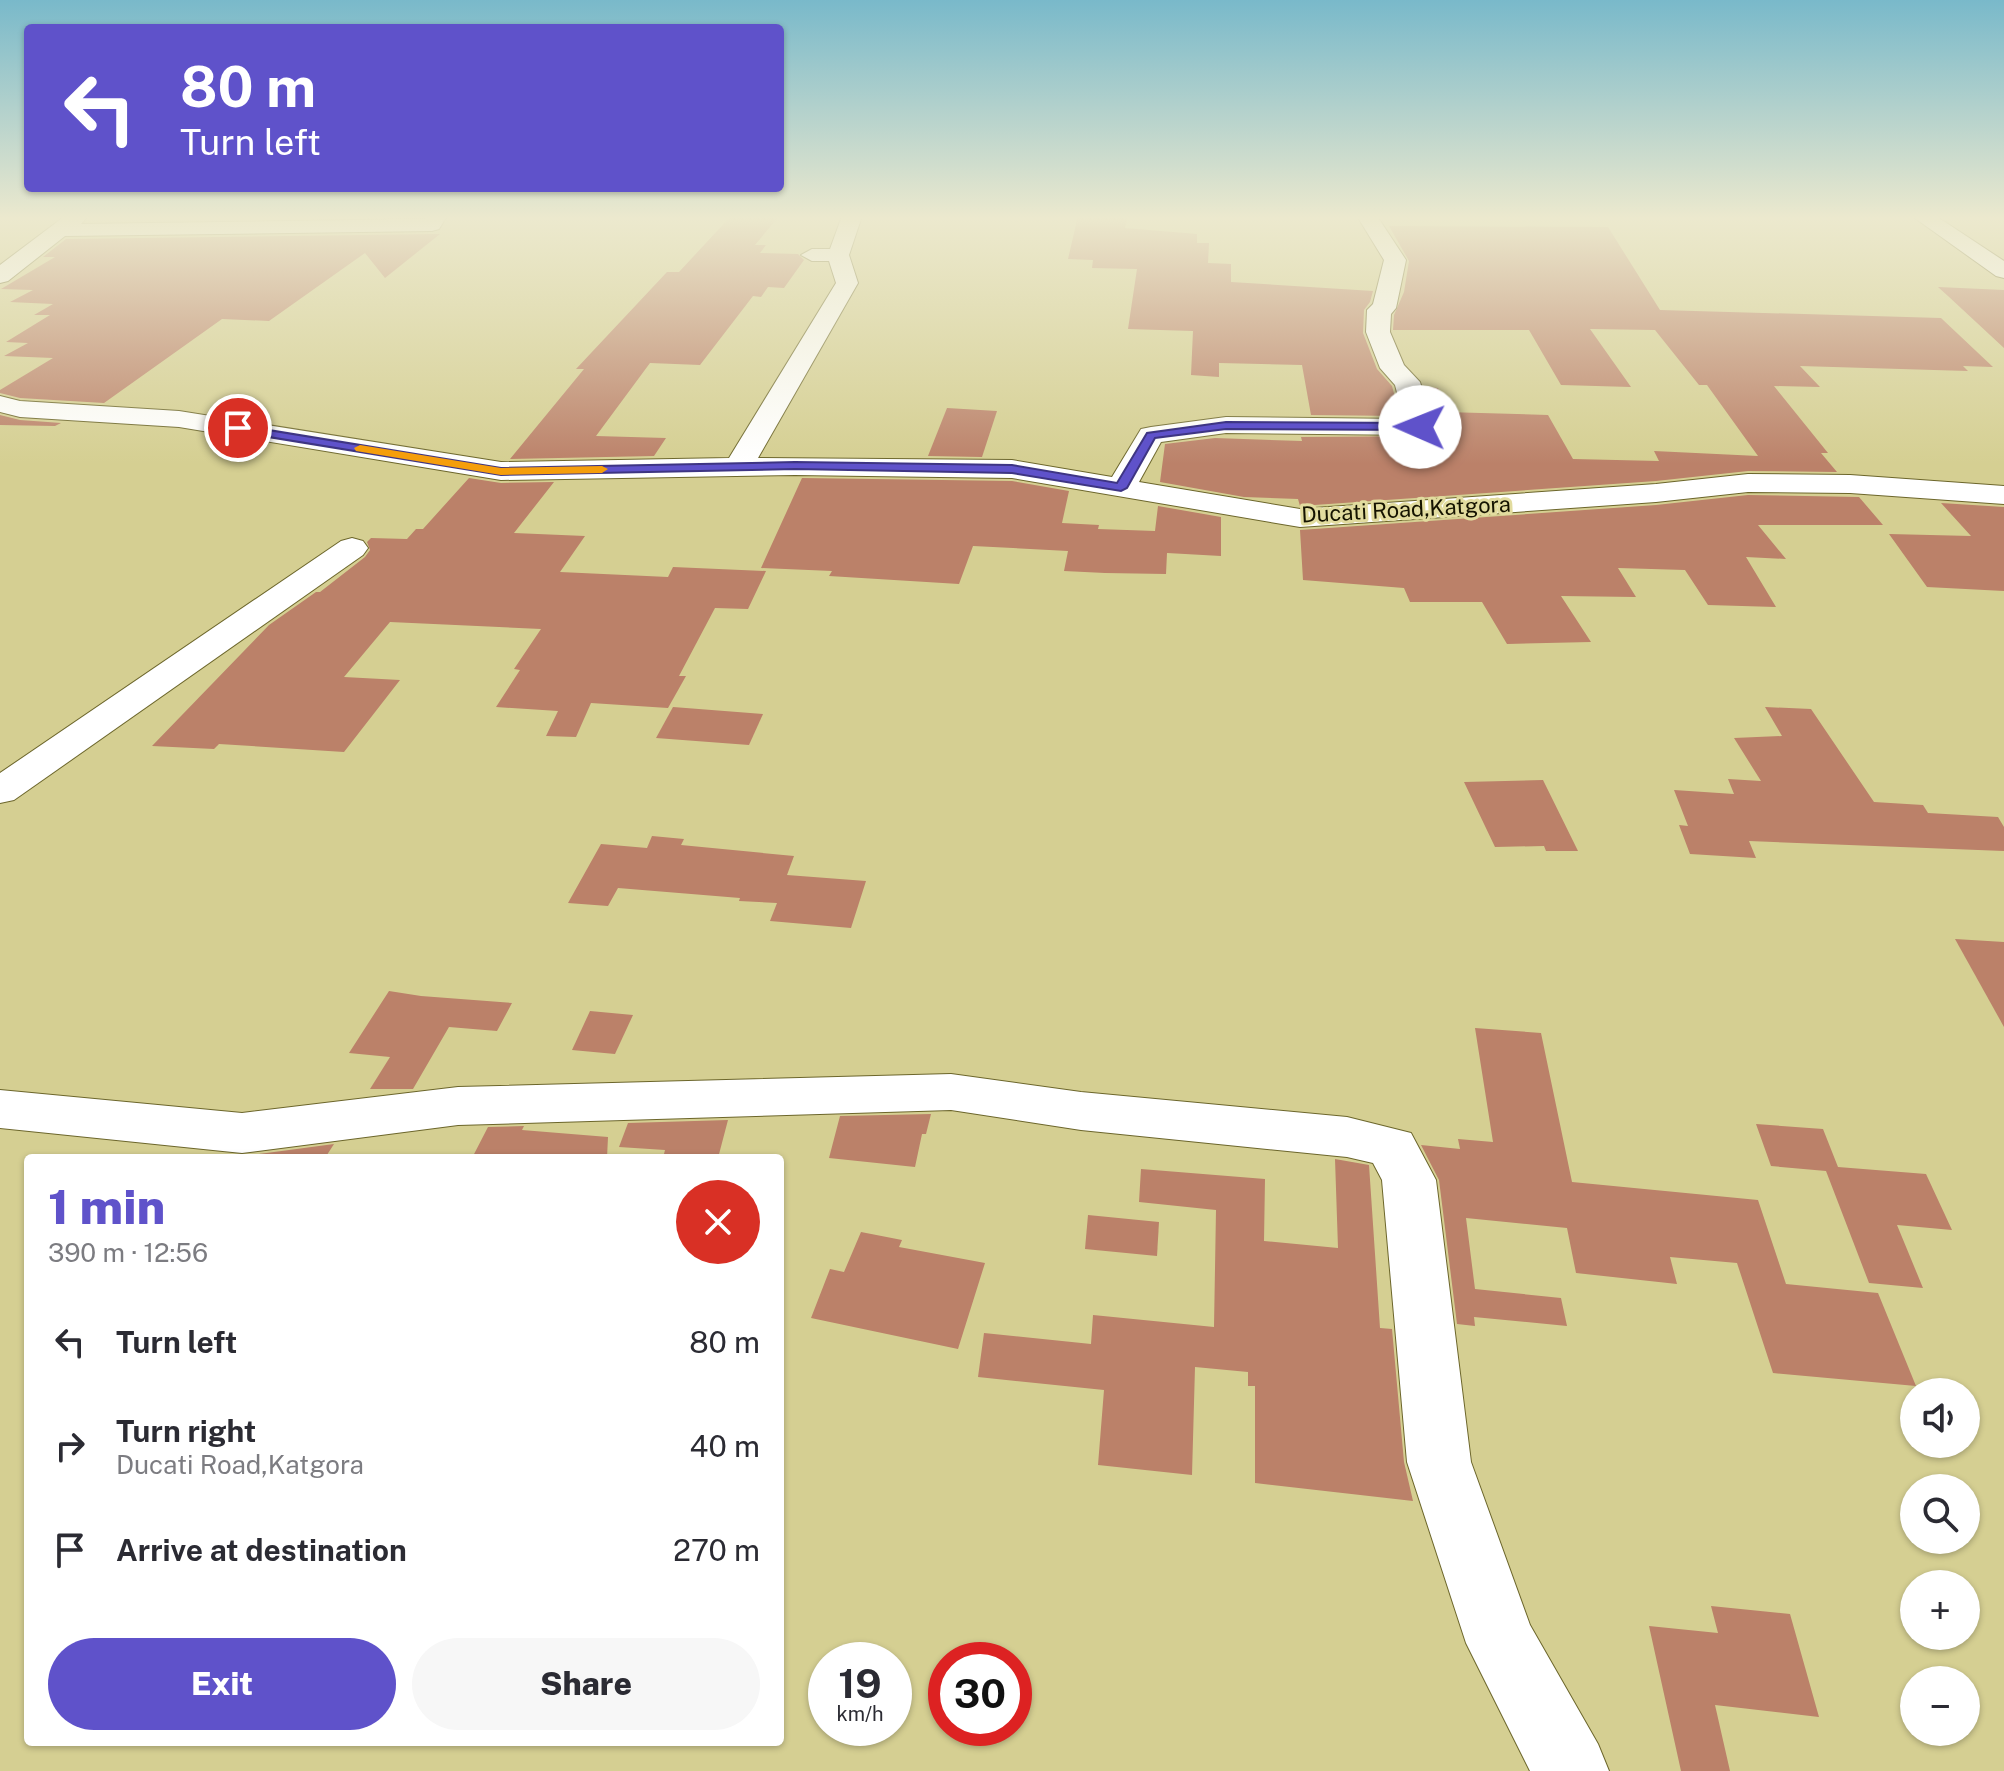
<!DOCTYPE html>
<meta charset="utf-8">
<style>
:root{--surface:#fff;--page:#f7f7f7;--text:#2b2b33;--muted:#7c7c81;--accent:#5f52ca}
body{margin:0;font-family:"Public Sans",sans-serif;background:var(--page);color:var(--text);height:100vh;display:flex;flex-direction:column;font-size:30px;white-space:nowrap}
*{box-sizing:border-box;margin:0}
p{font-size:26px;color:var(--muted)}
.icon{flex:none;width:44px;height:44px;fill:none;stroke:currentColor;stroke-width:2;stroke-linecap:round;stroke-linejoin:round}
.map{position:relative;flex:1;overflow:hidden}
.panel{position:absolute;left:24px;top:1154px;width:760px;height:592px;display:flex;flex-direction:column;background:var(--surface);border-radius:8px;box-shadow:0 2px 6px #0004}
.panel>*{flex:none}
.top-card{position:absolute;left:24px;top:24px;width:760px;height:168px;border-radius:8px;box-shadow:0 2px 6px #0004;background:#5f52ca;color:#fff;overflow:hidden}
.buttons{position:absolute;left:1900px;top:1378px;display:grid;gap:16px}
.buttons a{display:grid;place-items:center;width:80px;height:80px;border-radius:50%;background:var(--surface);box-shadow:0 2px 6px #0004;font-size:40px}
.speed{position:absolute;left:808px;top:1642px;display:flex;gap:16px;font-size:40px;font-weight:700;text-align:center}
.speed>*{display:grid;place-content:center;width:104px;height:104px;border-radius:50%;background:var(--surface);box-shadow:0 2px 6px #0004;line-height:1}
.speed small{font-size:20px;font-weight:400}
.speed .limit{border:12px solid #d22;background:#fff;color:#111}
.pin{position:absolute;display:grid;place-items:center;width:68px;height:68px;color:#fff;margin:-34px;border:4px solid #fff;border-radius:50%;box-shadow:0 2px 8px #0007}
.me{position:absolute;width:88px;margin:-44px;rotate:271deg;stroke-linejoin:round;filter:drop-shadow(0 0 6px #0008)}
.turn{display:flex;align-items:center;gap:28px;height:168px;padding:0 24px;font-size:36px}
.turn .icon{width:104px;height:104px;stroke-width:2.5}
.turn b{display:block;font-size:56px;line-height:68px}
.round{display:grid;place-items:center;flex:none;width:84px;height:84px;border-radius:42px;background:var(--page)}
.summary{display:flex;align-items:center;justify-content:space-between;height:136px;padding:0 24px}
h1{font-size:48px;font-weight:800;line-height:60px;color:var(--accent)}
.cta{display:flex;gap:16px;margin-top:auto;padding:16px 24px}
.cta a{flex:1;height:92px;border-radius:48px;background:var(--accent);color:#fff;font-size:32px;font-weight:800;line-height:92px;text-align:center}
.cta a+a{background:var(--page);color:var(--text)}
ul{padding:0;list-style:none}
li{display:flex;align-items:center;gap:24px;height:104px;padding:0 24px}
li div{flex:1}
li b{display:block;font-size:30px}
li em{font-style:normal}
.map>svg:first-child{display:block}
.building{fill:#bb8169}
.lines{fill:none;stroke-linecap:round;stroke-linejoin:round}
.minor-casing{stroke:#6c662b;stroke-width:2}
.minor{fill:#fff;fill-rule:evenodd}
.route{fill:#5f52ca;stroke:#3e3583;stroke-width:2}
.slow{fill:#f59e0b}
.labels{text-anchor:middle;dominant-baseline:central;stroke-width:6;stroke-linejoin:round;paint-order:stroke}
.far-street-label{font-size:22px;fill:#151300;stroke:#e2dc9f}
</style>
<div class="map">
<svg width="2004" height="1771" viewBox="0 0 2004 1771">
<rect width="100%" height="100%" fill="#d5cf92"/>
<!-- building -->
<g class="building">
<path d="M731 216H779L755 245H766L760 253 798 254 804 260 784 288 768 287 761 297 753 296 700 365 650 363 596 436 666 438 654 456 510 459 584 369H576L667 272H679Z"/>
<path d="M1078 216H1128L1125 228 1197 234V243H1209L1208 263 1231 264V282L1373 291 1370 302 1364 310 1363 333 1377 369 1392 386 1400 416 1311 415 1302 365 1219 363V377L1191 375 1193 331 1128 329 1137 269 1092 268 1093 260 1068 259Z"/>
<path d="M1389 226 1608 227 1660 310 1941 318 1993 367 1963 366 1968 371 1800 366 1820 387 1774 386 1828 453H1821L1837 472 1748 471 1656 481 1300 506 1298 499 1244 497 1160 482 1165 444 1215 438 1302 441 1301 437 1431 436 1437 426 1425 387 1438 388 1445 412 1548 415 1573 459 1659 461 1654 451 1758 456 1707 385H1699L1655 330 1590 329 1631 387 1561 385 1529 330H1393L1394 315 1404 292 1409 261Z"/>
<path d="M440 234 385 278 365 253 269 321 222 319 104 403 20 398 0 393V390L53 358 4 356 28 343 6 342 50 315H34L53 304 10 302 33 290 1 289 55 257H43L66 239Z"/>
<path d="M1938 287 2004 290V348L1948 296Z"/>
<path d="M947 408 997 411 982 457 928 456Z"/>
<path d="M0 415 20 420 61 423 55 426 0 425Z"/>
<path d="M469 478 501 483 554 482 514 533 585 536 560 572 668 577 673 567 766 571 748 609 715 608 679 676H686L668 708 591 703 576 737 546 736 558 711 496 707 520 670 514 669 541 629 390 622 344 677 400 680 344 752 219 744 214 749 152 746 269 625 316 592H320L365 557 370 550 367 542 371 538 407 539 416 529H423Z"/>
<path d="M802 478 1012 481 1069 491 1062 523 1099 525 1098 529 1155 531 1158 506 1221 517V556L1167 553 1166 574 1105 573 1064 571 1068 551 973 546 959 584 829 576 832 571 761 568Z"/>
<path d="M1748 495 1859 497 1883 525H1758L1786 559 1746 557 1776 607 1708 605 1685 570 1618 568 1636 597 1561 596 1591 642 1507 644 1482 602H1410L1404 588 1303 580 1300 530 1656 505Z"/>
<path d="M1941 503 2004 507V591L1927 587 1889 534 1971 536Z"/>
<path d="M673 707 763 714 749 745 656 738Z"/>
<path d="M1765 707 1811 709 1874 802 1923 805 1928 813 1998 817 2004 827V851L1749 841 1756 858 1690 854 1679 825 1688 826 1674 790 1734 794 1728 779 1761 781 1734 738 1782 736Z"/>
<path d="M1543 780 1578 851H1546L1544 846 1495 847 1464 782Z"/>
<path d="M652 836 684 839 681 845 794 856 787 875 866 881 851 928 770 921 777 903 739 901 740 898 618 888 608 906 568 903 601 844 647 848Z"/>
<path d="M1955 939 2004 942V1027Z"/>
<path d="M389 991 421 996 512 1003 497 1031 449 1027 413 1089H370L390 1057 349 1053Z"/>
<path d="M590 1011 633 1015 615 1054 572 1050Z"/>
<path d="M1475 1028 1541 1033 1572 1182 1758 1200 1786 1284 1878 1293 1916 1386 1773 1373 1737 1263 1670 1257 1677 1284 1576 1273 1567 1228 1466 1218 1475 1289 1561 1298 1567 1326 1474 1317 1475 1326 1457 1324 1439 1180 1421 1145 1460 1149 1458 1139 1493 1142Z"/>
<path d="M931 1114 926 1134H922L915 1167 829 1158 840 1116Z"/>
<path d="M728 1120 718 1158H663L665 1150 619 1147 628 1123Z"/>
<path d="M1756 1124 1823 1129 1838 1167 1926 1174 1952 1230 1897 1225 1923 1288 1869 1283 1826 1171 1771 1166Z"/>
<path d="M524 1126 522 1130 608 1137 607 1158H472L488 1127Z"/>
<path d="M334 1144 325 1158H256L259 1154Z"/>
<path d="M1335 1159 1369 1165 1380 1328 1392 1329 1404 1462 1413 1501 1255 1483V1386H1248V1372L1195 1367 1192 1475 1098 1465 1104 1390 978 1377 984 1333 1091 1344 1093 1315 1214 1327 1216 1210 1139 1202 1141 1169 1265 1179 1264 1241 1338 1248Z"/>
<path d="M1088 1215 1159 1222 1157 1256 1085 1249Z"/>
<path d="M861 1232 902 1240 899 1247 985 1263 958 1349 811 1318 830 1269 844 1272Z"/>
<path d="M1711 1606 1790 1614 1819 1717 1715 1705 1730 1771H1681L1649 1626 1718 1633Z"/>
</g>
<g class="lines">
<!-- minor casing -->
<g class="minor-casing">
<g id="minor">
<path d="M65 216H88L81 224 425 219 427 216H447L439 229 432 231 65 236 8 281 0 283V265Z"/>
<path d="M842 216H862L849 255 858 283 758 458 1012 460 1112 477 1141 429 1151 427 1226 417 1404 419 1395 385 1380 368 1366 332 1367 310 1373 304 1384 260 1357 216H1377L1406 260 1396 308 1391 314 1390 332 1404 365 1420 382 1434 427 1430 433 1420 435 1226 433 1161 442 1139 482 1300 509 1656 484 1748 474 1850 475 2004 486V504L1850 493 1748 492 1656 502 1300 527 1012 478 795 475 501 480 179 427 20 417 0 412V396L20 401 179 411 501 462 729 458 836 283 829 261H812L801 255 812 249H830Z"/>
<path d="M1912 216H1936L2004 261V278L1996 276Z"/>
<path d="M352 538 363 541 368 548 363 555 14 800 0 803V773L341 541Z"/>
<path d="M951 1074 1081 1092 1347 1117 1411 1133 1436 1180 1471 1462 1530 1625 1598 1744 1609 1771H1530L1466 1643 1407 1462 1382 1180 1373 1163 1347 1157 1081 1130 951 1110 458 1125 242 1153 0 1128V1090L242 1113 458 1087Z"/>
</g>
</g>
<!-- minor -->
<use href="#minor" class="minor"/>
</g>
<!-- sky -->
<linearGradient id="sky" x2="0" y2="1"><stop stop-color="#79b9ca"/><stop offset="0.47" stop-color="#ece9ce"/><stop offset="1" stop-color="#ece9ce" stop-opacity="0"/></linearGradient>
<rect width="2004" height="464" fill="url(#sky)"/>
<!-- route -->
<path class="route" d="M1226 422 1420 423 1426 427 1420 430 1226 429 1155 438 1127 488 1121 491 1012 473 795 469 501 475 238 432 232 428 238 425 501 468 795 462 1012 465 1117 483 1147 433Z"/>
<!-- slow -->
<path class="slow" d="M360 445 501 468 602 466 608 469 602 473 501 475 356 451 354 448Z"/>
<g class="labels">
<!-- far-street labels -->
<g class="far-street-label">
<text transform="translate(1406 509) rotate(-3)">Ducati Road,Katgora</text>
</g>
</g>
</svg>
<div class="buttons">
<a><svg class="icon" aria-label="sound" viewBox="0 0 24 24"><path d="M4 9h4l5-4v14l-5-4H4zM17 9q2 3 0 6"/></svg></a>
<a><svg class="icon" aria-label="search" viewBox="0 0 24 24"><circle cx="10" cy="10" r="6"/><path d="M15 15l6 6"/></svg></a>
<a>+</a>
<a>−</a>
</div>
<div class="speed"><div>19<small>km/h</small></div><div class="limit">30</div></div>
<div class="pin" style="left:238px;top:428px;background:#d93025"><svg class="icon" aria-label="arrive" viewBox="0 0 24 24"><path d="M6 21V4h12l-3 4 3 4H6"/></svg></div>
<svg class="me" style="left:1420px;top:427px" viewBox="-20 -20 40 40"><circle r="19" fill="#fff"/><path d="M0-13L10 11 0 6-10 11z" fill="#5f52ca"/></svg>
<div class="top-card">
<div class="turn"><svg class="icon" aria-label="left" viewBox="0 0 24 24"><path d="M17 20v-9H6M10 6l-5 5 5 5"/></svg><div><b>80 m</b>Turn left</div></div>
</div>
<section class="panel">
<div class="summary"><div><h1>1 min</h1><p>390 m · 12:56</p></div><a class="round" style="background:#d93025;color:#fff"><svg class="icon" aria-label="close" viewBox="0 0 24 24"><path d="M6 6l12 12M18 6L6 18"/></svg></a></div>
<ul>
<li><svg class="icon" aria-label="left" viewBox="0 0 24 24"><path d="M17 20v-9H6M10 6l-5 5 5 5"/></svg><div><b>Turn left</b></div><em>80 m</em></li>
<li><svg class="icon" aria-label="right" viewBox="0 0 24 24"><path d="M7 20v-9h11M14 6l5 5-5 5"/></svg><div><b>Turn right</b><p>Ducati Road,Katgora</p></div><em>40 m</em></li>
<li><svg class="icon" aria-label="arrive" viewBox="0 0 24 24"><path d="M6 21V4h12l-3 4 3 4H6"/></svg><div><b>Arrive at destination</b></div><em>270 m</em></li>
</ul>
<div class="cta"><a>Exit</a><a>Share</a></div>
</section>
</div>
